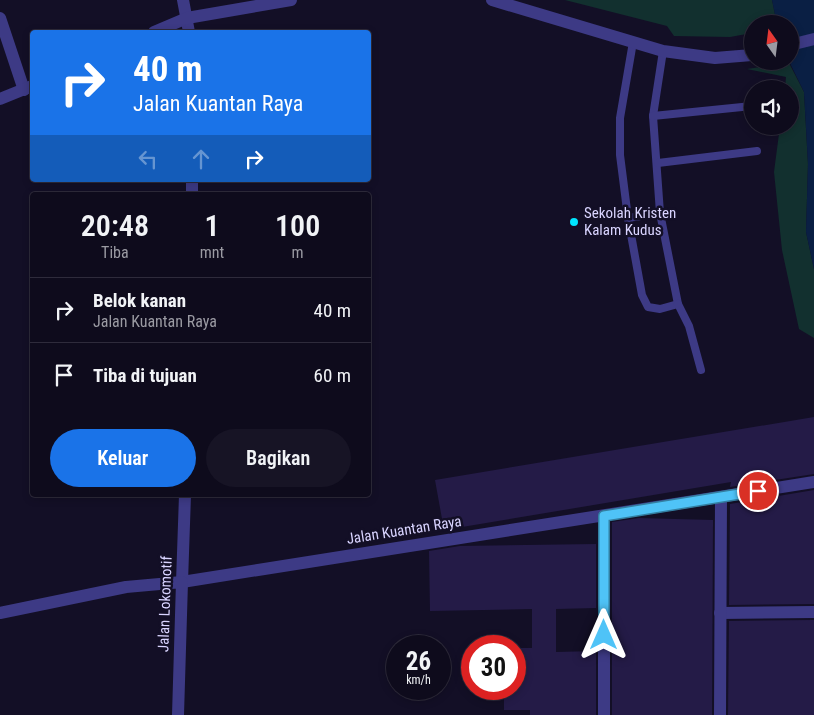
<!DOCTYPE html>
<html lang="id">
<style>
:root{--surface:#0e0b1c;--page:#171425;--text:#f1f3f6;--muted:#9b9ba3;--line:#2e2b3b;--accent:#1a73e8}
body{margin:0;font-family:"Roboto Condensed",sans-serif;background:var(--page);color:var(--text);height:100vh;display:flex;flex-direction:column;font-size:19px;white-space:nowrap}
*{box-sizing:border-box;margin:0}
p{font-size:16px;color:var(--muted)}
.icon{flex:none;width:28px;height:28px;fill:none;stroke:currentColor;stroke-width:2;stroke-linecap:round;stroke-linejoin:round}
.map{position:relative;flex:1;overflow:hidden}
.details{position:absolute;left:30px;top:192px;width:341px;height:305px;display:flex;flex-direction:column;background:var(--surface);border-radius:5px;box-shadow:0 2px 8px #0003,0 0 0 1px var(--line)}
.details>*{flex:none}
.hud{position:absolute;left:30px;top:30px;width:341px;height:152px;border-radius:5px;box-shadow:0 2px 8px #0003,0 0 0 1px var(--line);background:#1a73e8;color:#fff;overflow:hidden}
.needle{width:32px;rotate:346deg}
.buttons{position:absolute;left:744px;top:15px;display:grid;gap:10px}
.buttons a{display:grid;place-items:center;width:55px;height:55px;border-radius:50%;background:var(--surface);box-shadow:0 2px 8px #0003,0 0 0 1px var(--line);font-size:25px}
.speed{position:absolute;left:386px;top:635px;display:flex;gap:10px;font-size:25px;font-weight:700;text-align:center}
.speed>*{display:grid;place-content:center;width:65px;height:65px;border-radius:50%;background:var(--surface);box-shadow:0 2px 8px #0003,0 0 0 1px var(--line);line-height:1}
.speed small{font-size:12px;font-weight:400}
.speed .limit{border:8px solid #d22;background:#fff;color:#111}
.pin{position:absolute;display:grid;place-items:center;width:42px;height:42px;color:#fff;margin:-21px;border:2px solid #fff;border-radius:50%;box-shadow:0 1px 5px #0007}
.me{position:absolute;width:55px;margin:-28px;rotate:0deg;stroke-linejoin:round;filter:drop-shadow(0 0 4px #0008)}
.turn{display:flex;align-items:center;gap:18px;height:105px;padding:0 20px;font-size:22px}
.turn .icon{width:65px;height:65px;stroke-width:2.5}
.turn b{display:block;font-size:35px;line-height:42px}
.lanes{display:flex;align-items:center;height:48px;padding:0 20px;background:#0003;justify-content:center;gap:25px;direction:ltr}
.lanes .off{opacity:.35}
.eta{display:flex;justify-content:space-evenly;align-items:center;height:85px;text-align:center}
.eta b{font-size:30px;font-weight:600;line-height:35px}
.action{display:flex;gap:10px;margin-top:auto;padding:10px 20px}
.action a{flex:1;height:58px;border-radius:30px;background:var(--accent);color:#fff;font-size:20px;font-weight:600;line-height:58px;text-align:center}
.action a+a{background:var(--page);color:var(--text)}
ul{padding:0;list-style:none}
li{display:flex;align-items:center;gap:15px;height:65px;padding:0 20px;border-top:1px solid var(--line)}
li div{flex:1}
li b{display:block;font-size:19px}
li em{font-style:normal}
.map>svg:first-child{display:block}
.green{fill:#12302f}
.water{fill:#0a1f44}
.building{fill:#241b47}
.lines{fill:none;stroke-linecap:round;stroke-linejoin:round}
.service{stroke:#3d3a85;stroke-width:8}
.minor{stroke:#3d3a85;stroke-width:12}
.tertiary{stroke:#3d3a85;stroke-width:12}
.route-casing{stroke:#337fa1;stroke-width:12}
.route{stroke:#4fc3f7;stroke-width:9}
.poi-dot{fill:#00e5ff;stroke:#130f26;stroke-width:2}
.labels{text-anchor:middle;dominant-baseline:central;stroke-width:5;stroke-linejoin:round;paint-order:stroke}
.poi-label{font-size:15px;fill:#d9d4ff;stroke:#130f26;text-anchor:start}
.street-label{font-size:15px;fill:#d9d4ff;stroke:#130f26}
</style>
<div class="map">
<svg width="814" height="715" viewBox="0 0 814 715">
<rect width="100%" height="100%" fill="#130f26"/>
<!-- green -->
<g class="green">
<path d="M565 0H772L777 24H752V33L730 37 674 36 667 26Z"/>
<path d="M789 63 804 92 808 164 806 232 814 269V338L799 329 782 250 774 172 780 126H790V89H785L786 77 747 69Z"/>
</g>
<!-- water -->
<path class="water" d="M772 0H814V269L806 232 808 164 804 92 789 61 790 24H777Z"/>
<!-- building -->
<g class="building">
<path d="M814 417V474L730 487 731 482 444 530 435 480Z"/>
<path d="M814 490V604L729 605 730 504Z"/>
<path d="M639 518 713 520 712 715H612V522Z"/>
<path d="M596 544V608L556 609V652L596 651V715H530V710H504V689H515L516 648H532V609L430 611 429 551 460 546Z"/>
<path d="M814 620V715H728L729 621Z"/>
</g>
<g class="lines">
<!-- service -->
<g class="service">
<path d="M633 42 620 118V155L628 218 642 295 648 307 660 309 678 304 660 213 653 116 663 51"/>
<path d="M653 116 752 106"/>
<path d="M658 163 757 151"/>
<path d="M628 218 660 213"/>
<path d="M678 304 689 326 701 370"/>
</g>
<!-- minor -->
<g class="minor">
<path d="M183 0 189 32"/>
<path d="M0 18 24 90"/>
<path d="M192 195V180"/>
<path d="M185 495 182 582 814 482"/>
<path d="M604 516V715"/>
<path d="M720 613 814 612"/>
<path d="M720 715 721 497"/>
</g>
<!-- tertiary -->
<g class="tertiary">
<path d="M492 0 663 51 715 58 752 55"/>
<path d="M154 32 187 18 291 0"/>
<path d="M790 45 814 39"/>
<path d="M0 99 32 86"/>
<path d="M0 613 126 587 182 582 178 715"/>
</g>
</g>
<g class="lines">
<!-- route casing -->
<g class="route-casing">
<path id="route" d="M604 635V516L758 491"/>
</g>
<!-- route -->
<use href="#route" class="route"/>
</g>
<!-- markers -->
<circle class="poi-dot" cx="574" cy="222" r="5"/>
<g class="labels">
<!-- poi labels -->
<g class="poi-label">
<text x="584" y="213">Sekolah Kristen<tspan x="584" dy="17">Kalam Kudus</tspan></text>
</g>
<!-- street labels -->
<g class="street-label">
<text transform="translate(404 530) rotate(-9)">Jalan Kuantan Raya</text>
<text transform="translate(165 604) rotate(-88)">Jalan Lokomotif</text>
</g>
</g>
</svg>
<div class="buttons">
<a><svg class="needle" viewBox="-14 -14 28 28"><path d="M0-13l5 13h-10z" fill="#e53935"/><path d="M0 13l5-13h-10z" fill="#9b9ba3"/></svg></a>
<a><svg class="icon" aria-label="sound" viewBox="0 0 24 24"><path d="M4 9h4l5-4v14l-5-4H4zM17 9q2 3 0 6"/></svg></a>
</div>
<div class="speed"><div>26<small>km/h</small></div><div class="limit">30</div></div>
<div class="pin" style="left:758px;top:491px;background:#d93025"><svg class="icon" aria-label="arrive" viewBox="0 0 24 24"><path d="M6 21V4h12l-3 4 3 4H6"/></svg></div>
<svg class="me" style="left:604px;top:635px" viewBox="-20 -20 40 40"><path d="M0-17L14 15 0 8-14 15z" fill="#4fc3f7" stroke="#fff" stroke-width="4"/></svg>
<div class="hud">
<div class="turn"><svg class="icon" aria-label="right" viewBox="0 0 24 24"><path d="M7 20v-9h11M14 6l5 5-5 5"/></svg><div><b>40 m</b>Jalan Kuantan Raya</div></div>
<div class="lanes"><svg class="icon off" aria-label="left" viewBox="0 0 24 24"><path d="M17 20v-9H6M10 6l-5 5 5 5"/></svg><svg class="icon off" aria-label="ahead" viewBox="0 0 24 24"><path d="M12 20V5M6 11l6-6 6 6"/></svg><svg class="icon" aria-label="right" viewBox="0 0 24 24"><path d="M7 20v-9h11M14 6l5 5-5 5"/></svg></div>
</div>
<section class="details">
<div class="eta">
<div><b>20:48</b><p>Tiba</p></div>
<div><b>1</b><p>mnt</p></div>
<div><b>100</b><p>m</p></div>
</div>
<ul>
<li><svg class="icon" aria-label="right" viewBox="0 0 24 24"><path d="M7 20v-9h11M14 6l5 5-5 5"/></svg><div><b>Belok kanan</b><p>Jalan Kuantan Raya</p></div><em>40 m</em></li>
<li><svg class="icon" aria-label="arrive" viewBox="0 0 24 24"><path d="M6 21V4h12l-3 4 3 4H6"/></svg><div><b>Tiba di tujuan</b></div><em>60 m</em></li>
</ul>
<div class="action"><a>Keluar</a><a>Bagikan</a></div>
</section>
</div>
